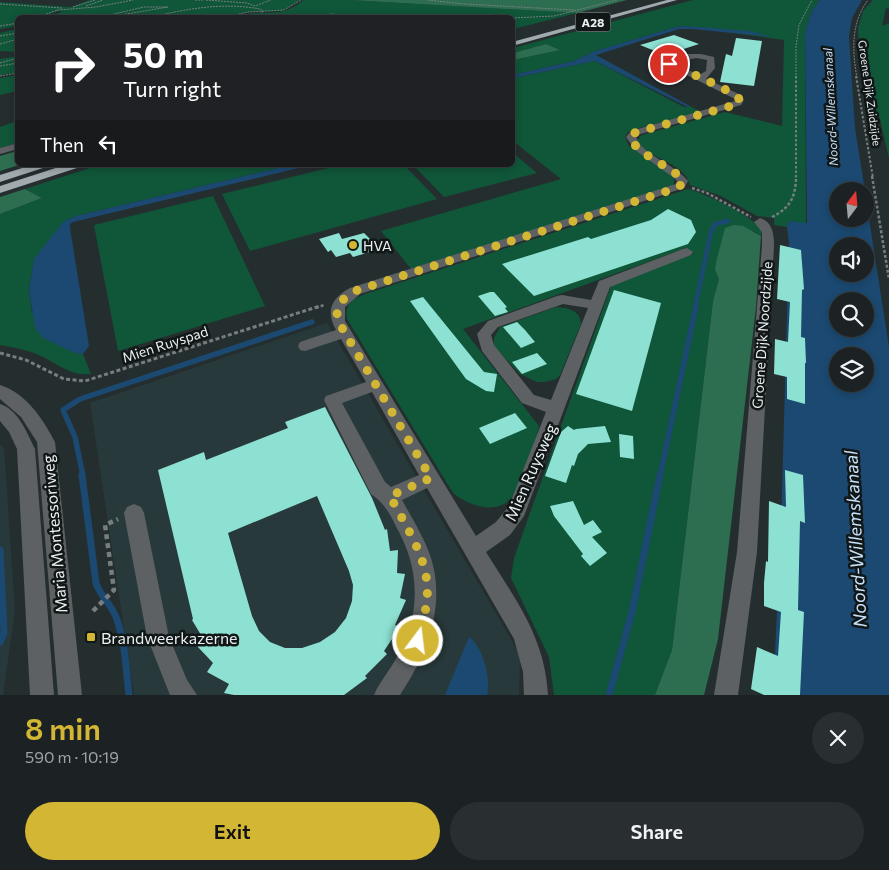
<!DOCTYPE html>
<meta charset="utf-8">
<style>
:root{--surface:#1c2223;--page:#292f30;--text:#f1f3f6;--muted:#a0a4a6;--line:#3a3f41;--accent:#d4b635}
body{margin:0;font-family:Commissioner,sans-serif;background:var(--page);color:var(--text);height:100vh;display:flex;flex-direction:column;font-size:19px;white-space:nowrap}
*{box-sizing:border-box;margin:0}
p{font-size:16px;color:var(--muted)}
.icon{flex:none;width:28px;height:28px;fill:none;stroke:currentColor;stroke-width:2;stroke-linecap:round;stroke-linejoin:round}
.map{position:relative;height:695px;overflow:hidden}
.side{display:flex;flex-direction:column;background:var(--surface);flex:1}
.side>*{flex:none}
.banner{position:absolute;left:15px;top:15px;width:500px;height:152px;border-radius:8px;box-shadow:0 2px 8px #0003,0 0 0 1px var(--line);background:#202124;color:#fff;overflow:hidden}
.needle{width:32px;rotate:16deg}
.fabs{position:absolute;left:829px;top:182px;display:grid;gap:10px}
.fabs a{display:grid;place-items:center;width:45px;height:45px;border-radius:50%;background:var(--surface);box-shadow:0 2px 8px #0003,0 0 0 1px var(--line);font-size:25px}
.pin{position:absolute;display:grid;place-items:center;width:42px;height:42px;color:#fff;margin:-21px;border:2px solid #fff;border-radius:50%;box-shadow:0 1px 5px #0007}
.me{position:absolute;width:55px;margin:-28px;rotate:15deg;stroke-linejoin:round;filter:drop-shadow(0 0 4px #0008)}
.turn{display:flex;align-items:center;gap:18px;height:105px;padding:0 25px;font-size:22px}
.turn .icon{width:65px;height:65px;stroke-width:2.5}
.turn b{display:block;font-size:35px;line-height:42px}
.then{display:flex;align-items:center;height:48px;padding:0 25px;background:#0003;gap:10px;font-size:19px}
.round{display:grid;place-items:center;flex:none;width:52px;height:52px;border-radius:26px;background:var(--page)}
.summary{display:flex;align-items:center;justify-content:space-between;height:85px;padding:0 25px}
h1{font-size:30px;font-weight:600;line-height:38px;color:var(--accent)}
.button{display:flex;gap:10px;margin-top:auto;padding:10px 25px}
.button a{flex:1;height:58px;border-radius:30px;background:var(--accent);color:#111;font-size:20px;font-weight:600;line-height:58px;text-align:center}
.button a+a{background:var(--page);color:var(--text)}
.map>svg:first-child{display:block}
.built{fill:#28393b}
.green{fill:#105639}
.forest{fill:#2d6e50}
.water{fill:#1b4971;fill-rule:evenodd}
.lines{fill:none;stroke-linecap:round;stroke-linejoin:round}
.stream-far2{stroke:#1b4971;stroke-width:4.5}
.stream-far1{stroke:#1b4971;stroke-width:5.5}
.stream{stroke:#1b4971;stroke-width:7}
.building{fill:#8de1d2;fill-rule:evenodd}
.path-far4{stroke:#777e7f;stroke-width:1;stroke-dasharray:2 1;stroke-linecap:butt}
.path-far3{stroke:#777e7f;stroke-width:2;stroke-dasharray:2.5 2;stroke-linecap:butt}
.path-far2{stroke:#777e7f;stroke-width:2.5;stroke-dasharray:3 2;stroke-linecap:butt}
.path-far1{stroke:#777e7f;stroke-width:3;stroke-dasharray:4 2.5;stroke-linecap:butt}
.path{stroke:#777e7f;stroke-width:4.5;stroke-dasharray:5 4;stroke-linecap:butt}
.minor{fill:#5d6163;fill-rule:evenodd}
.highway{fill:#a0aaaf;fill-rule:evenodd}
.route{stroke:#d4b635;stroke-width:9;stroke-dasharray:0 16.2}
.poi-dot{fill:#d4b635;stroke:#111616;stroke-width:2}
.labels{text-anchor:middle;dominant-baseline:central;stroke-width:5;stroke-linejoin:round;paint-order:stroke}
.far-street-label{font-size:11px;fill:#eaf0f1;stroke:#111616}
.shield{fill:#111616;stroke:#a9afaf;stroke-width:1}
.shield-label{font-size:12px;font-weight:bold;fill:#eaf0f1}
.far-water-label{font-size:12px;font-style:italic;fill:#c7e2fc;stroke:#111616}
.poi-label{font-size:14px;fill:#eaf0f1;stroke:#111616;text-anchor:start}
.street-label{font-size:14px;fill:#eaf0f1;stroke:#111616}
.near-street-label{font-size:16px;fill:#eaf0f1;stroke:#111616}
.near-poi-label{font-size:16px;fill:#eaf0f1;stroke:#111616;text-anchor:start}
.near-water-label{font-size:18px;font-style:italic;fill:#c7e2fc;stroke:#111616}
</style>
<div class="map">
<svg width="889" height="695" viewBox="0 0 889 695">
<rect width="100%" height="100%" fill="#252e2f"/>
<!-- built -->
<g class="built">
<path d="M327 323 520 655 519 695H134L90 403Z"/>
<path d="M0 444 4 449 15 610 3 695H0Z"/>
</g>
<!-- green -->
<g class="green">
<path d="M90 0H300L282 11 250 12 217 17H50L63 11H59L40 17 18 18 17 26 0 29V2L71 7Z"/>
<path d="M303 0H350L577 13 513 29 512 18H225C234 16 244 14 253 13 272 12 288 15 303 0Z"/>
<path d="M693 0H820L812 11 805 32 806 224 789 221 787 227 774 225V218L757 216 721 196 690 185C684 161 647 160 637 140L642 135 725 112 782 126 784 40 684 26 676 27 595 51 574 61 513 75V60L559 50 546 44 513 53V48Z"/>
<path d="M873 0H889V9L886 8 882 26 889 23V159L880 119 865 84 859 53 858 28 863 11Z"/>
<path d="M17 29V52L0 51V33Z"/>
<path d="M17 56V73L4 74 0 76V59Z"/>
<path d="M595 61 684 107H688V105L701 112 636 129 628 132 625 137 629 146 670 173 674 177V184L671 187 411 269 381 231 561 179 513 141V78Z"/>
<path d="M17 75V91L0 95V78Z"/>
<path d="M17 121V143L0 148V127Z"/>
<path d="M513 153 537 173 444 197 413 165H512Z"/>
<path d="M99 165H291L76 216 63 223 34 260 29 290 32 312 75 353 83 354 91 374C69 376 57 363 39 355 27 350 13 347 0 345V214L42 198 25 189Z"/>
<path d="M341 165H404L437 199 250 251 222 194Z"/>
<path d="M688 189C706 194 753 215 762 231L761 236 753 231 726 228 716 262 715 270 719 279 713 301 672 650 655 695H554L549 657 511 578 514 558 611 286 693 254 686 248 463 329 539 426C536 441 531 454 525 467 522 475 519 485 515 493 501 517 470 507 453 493L347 319C344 304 353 299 365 294Z"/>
<path d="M213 196 265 306 118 351 94 225Z"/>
<path d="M556 307C568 308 580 310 581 324L560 375 556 379 545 382H537L520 374 500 353 494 345V338L500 327Z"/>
</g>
<!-- forest -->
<g class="forest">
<path d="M350 0H627L577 13Z"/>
<path d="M546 44 560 50 513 60V53Z"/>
<path d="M17 151 18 165H19L0 171V156Z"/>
<path d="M25 189 42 198 0 214V197Z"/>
<path d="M734 225 743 226 761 236 756 307 718 639 704 695H655L672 650 713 301 719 279 715 270 716 262 725 228Z"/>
</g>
<!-- water -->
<g class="water">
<path d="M820 0H862L852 18 849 36 855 128 865 191H838V219H865V193L889 347V695H773L781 528 789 242 787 227 789 221 807 223 805 32 812 11ZM838 246H865V274H838ZM838 301H865V329H838ZM838 356H865V384H838Z"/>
<path d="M684 26 749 31 773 37 692 29H679L596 55 688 105 690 107H688L595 61 513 78V75L574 61 595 51 676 27Z"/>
<path d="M291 165H311L73 222 70 224V228L89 346 83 354 75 353 43 338 35 328 29 290 34 259 63 222 76 216Z"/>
<path d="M469 637C483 647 491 678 487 695H445Z"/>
</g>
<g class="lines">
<!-- stream-far2 -->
<path class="stream-far2" d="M695 308 711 232 715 224 728 221"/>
<!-- stream-far1 -->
<g class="stream-far1">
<path d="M83 476 75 437 63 410 80 399 312 322"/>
<path d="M660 476 696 306"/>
</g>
<!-- stream -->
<g class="stream">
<path d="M82 475 96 583C100 596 111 604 116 617 125 641 126 669 129 695"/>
<path d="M0 550 4 633 0 642"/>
<path d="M609 695 632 612 660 475"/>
</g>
</g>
<!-- building -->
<g class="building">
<path d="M674 35 699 44 665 55 640 45Z"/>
<path d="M736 38 762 41 754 86 720 82 726 54 732 56Z"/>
<path d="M668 209 691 220 696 232 688 244 534 296 502 264 588 237 591 239 651 220Z"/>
<path d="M339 233 342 239 364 233 380 249 353 257 350 253 336 257 331 250 328 252 319 239Z"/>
<path d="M780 245 801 250 804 289 802 290 801 337 805 338 806 363H805V404L787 399V377L774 374 775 339 788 342 790 302 777 299Z"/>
<path d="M614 290 661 303 632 411 576 394Z"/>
<path d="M490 292H494L507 307 505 308 508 312 495 316 478 296Z"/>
<path d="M423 297 484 372 497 374 494 392 486 391 466 379 453 361 410 301Z"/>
<path d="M517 322 525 330 535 342 521 348 503 327Z"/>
<path d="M537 353 547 364 522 374 512 362Z"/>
<path d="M325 407 372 498 385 530 387 529 390 551 398 550 397 573 405 574 400 598 406 600 395 625 400 627 384 651 387 654 365 676 367 678 344 695H234L224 693 229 684 207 672 213 663 197 646 204 640 192 620 193 619 158 470 204 452 206 460 288 428 285 422ZM317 496 349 571 353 585 352 601 346 618 335 632 320 642 302 648H285L270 642 259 631 252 616 228 533Z"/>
<path d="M515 413 527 428 490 444 479 428Z"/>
<path d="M568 426 574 430 576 429 605 426 611 442 588 444 578 454 574 466 572 465 566 483 545 476 561 432Z"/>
<path d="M619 434 633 436 634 459 620 457Z"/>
<path d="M785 470 803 475 805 523 800 521 798 610 804 612 800 695H764L751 689 757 647 778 656 781 612 764 606V583L766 561 768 562 769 501 786 507Z"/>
<path d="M573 501 584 525 593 520 602 532 592 537 607 553 590 566 581 556 583 554 554 516 550 506Z"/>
</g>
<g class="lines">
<!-- path-far4 -->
<g class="path-far4">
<path d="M195 0H203"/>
<path d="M206 0 247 3 255 6 271 0"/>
<path d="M428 0 464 4 574 10"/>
<path d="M0 4 62 8"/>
<path d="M86 6 103 0"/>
<path d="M73 7 95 0"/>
<path d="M35 18 58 10 96 7 133 0"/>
<path d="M97 18 144 7H168L103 18"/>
<path d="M148 18C185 9 222 2 260 9L263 11 261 14 264 18"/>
<path d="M221 18 248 12 284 10 301 0"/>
<path d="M311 18 331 14 369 18"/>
<path d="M512 18 554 16 617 0"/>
<path d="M0 26 18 23"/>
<path d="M0 36 18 33"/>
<path d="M0 44 18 39"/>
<path d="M0 63 18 58"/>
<path d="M0 66 18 63"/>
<path d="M0 76 18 73"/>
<path d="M796 78V46L799 25 812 0"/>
<path d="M857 78C852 50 851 23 868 0"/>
</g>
<!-- path-far3 -->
<g class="path-far3">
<path d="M796 76V178"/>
<path d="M856 76 873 178"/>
</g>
<!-- path-far2 -->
<g class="path-far2">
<path d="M872 176 889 279"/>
<path d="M692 188 707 193 751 217"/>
<path d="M772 217C790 208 796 197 796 176"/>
<path d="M316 308 324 305"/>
</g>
<!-- path-far1 -->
<path class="path-far1" d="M0 353 26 360 64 379 85 381 320 306"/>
<!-- path -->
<path class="path" d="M93 611 114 590 105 525 118 519"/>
<!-- minor -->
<g class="minor">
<path d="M686 54H701L714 57 715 68 706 79 741 95 744 100 741 105 637 135 636 137C643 156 675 164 688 181L684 188 360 294 345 307V321L476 536 496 522 509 506 546 412 522 403 482 351 477 334 488 321 557 296 562 295 591 300 599 281 683 249 687 248 693 252 691 255 610 287 524 516 510 535 486 552C515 599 545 637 548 695H524L523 672 514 639 427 488 402 500C412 518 424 537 431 558 446 606 427 655 400 695H374C380 681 391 669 398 655 420 616 420 573 400 534 391 517 387 505 371 494L324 400 326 396 366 382 341 339 305 351 300 350 298 346 300 342 336 330C325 310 332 298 350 288L676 184 677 181 674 178 635 150 626 137 631 131 735 101V99L665 64 667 58ZM696 58 707 60 706 71 699 75 673 63ZM563 304 588 308 551 400 534 395 494 345 491 335 498 327ZM372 392 419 475 391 487 385 482 342 403Z"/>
<path d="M18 143V149L0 154V148Z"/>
<path d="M760 218C773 222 774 235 774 246L757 552 738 695H714L737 552 762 246V232L754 222Z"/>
<path d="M0 385C26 393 43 419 55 442L82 695H58L37 442 21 417 0 399Z"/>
<path d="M0 404C18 409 27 433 35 449L54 695H30L17 449 9 432 0 421Z"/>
<path d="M134 504 141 507 144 513 169 637 187 680 197 695H170L147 637 124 513 127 507Z"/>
</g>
<!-- highway -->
<g class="highway">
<path d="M667 0H677L512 46V42Z"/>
<path d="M32 165H47L46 167 0 182V175Z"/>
<path d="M65 165H81L80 167 0 193V186Z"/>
</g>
</g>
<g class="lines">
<!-- route -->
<path class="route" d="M418 641C422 623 429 604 427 584 425 554 404 523 390 496L431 478 338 321C334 306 343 298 355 291L674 189 680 186 683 180C673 167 631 152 631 136L634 133 731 106 738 104 740 100C733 90 683 70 669 64"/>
</g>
<!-- markers -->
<g class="poi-dot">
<circle cx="353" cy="245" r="5"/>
<rect x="86" y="632" width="10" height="10" rx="2.5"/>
</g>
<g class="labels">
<!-- far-street labels -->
<g class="far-street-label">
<text transform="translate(870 93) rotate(82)">Groene Dijk Zuidzijde</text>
</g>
<!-- shield labels -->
<rect class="shield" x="575.5" y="12.5" width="35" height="19" rx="4"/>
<g class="shield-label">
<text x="593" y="22">A28</text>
</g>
<!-- far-water labels -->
<g class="far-water-label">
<text transform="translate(830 107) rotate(-93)">Noord-Willemskanaal</text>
</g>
<!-- poi labels -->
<g class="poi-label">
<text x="363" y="245">HVA</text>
</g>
<!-- street labels -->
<g class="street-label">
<text transform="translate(762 335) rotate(-86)">Groene Dijk Noordzijde</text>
<text transform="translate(165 344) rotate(-18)">Mien Ruyspad</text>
</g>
<!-- near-street labels -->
<g class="near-street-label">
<text transform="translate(530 472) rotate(-66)">Mien Ruysweg</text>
<text transform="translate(54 534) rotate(-95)">Maria Montessoriweg</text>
</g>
<!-- near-poi labels -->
<g class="near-poi-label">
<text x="101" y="637">Brandweerkazerne</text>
</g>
<!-- near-water labels -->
<g class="near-water-label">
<text transform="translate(855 539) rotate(-93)">Noord-Willemskanaal</text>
</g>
</g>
</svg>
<div class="fabs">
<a><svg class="needle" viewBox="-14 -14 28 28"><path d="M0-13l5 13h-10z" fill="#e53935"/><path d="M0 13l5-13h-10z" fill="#a0a4a6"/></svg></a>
<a><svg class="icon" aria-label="sound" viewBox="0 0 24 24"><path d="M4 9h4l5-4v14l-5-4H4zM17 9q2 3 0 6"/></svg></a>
<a><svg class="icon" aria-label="search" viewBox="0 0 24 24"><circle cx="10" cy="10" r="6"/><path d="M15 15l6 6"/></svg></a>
<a><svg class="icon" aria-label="layers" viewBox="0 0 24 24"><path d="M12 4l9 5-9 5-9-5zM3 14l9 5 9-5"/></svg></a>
</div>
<div class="pin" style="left:669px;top:64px;background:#d93025"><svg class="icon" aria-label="arrive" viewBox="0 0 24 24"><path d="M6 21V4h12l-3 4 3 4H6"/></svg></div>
<svg class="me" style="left:418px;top:641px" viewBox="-20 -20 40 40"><circle r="17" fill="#d4b635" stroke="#fff" stroke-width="3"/><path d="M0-11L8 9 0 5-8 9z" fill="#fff"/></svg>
<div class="banner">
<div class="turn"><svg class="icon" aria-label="right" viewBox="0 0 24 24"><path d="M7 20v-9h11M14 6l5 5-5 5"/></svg><div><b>50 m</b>Turn right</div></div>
<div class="then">Then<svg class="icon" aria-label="left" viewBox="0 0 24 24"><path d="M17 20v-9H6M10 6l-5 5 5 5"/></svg></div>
</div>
</div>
<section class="side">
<div class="summary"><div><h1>8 min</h1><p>590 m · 10:19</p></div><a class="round"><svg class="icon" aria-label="close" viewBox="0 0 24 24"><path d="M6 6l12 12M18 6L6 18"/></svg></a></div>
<div class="button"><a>Exit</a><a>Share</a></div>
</section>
